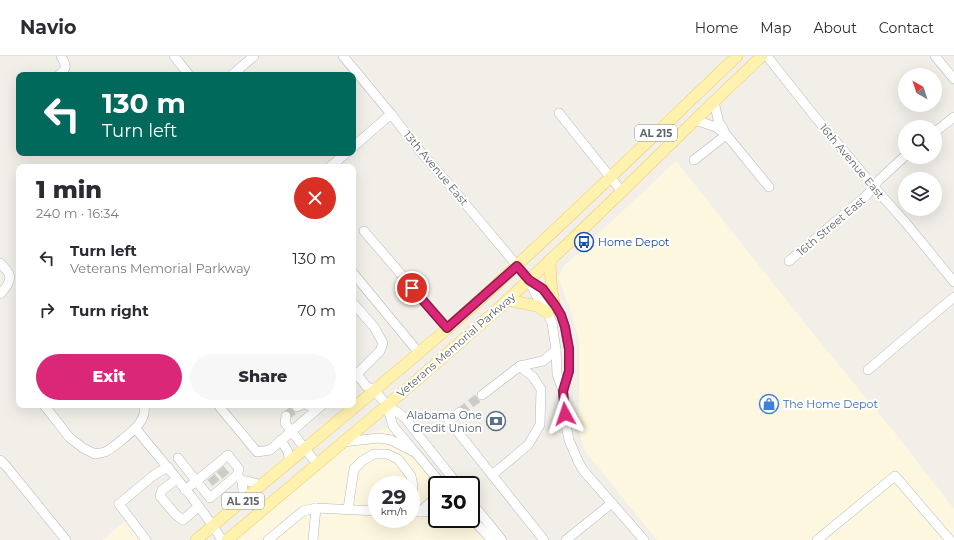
<!DOCTYPE html>
<meta charset="utf-8">
<style>
:root{--surface:#fff;--page:#f7f7f7;--text:#2b2b33;--muted:#7c7c81;--line:#e1e1e2;--accent:#db2777}
body{margin:0;font-family:Montserrat,sans-serif;background:var(--page);color:var(--text);height:100vh;display:flex;flex-direction:column;font-size:15px;white-space:nowrap}
*{box-sizing:border-box;margin:0}
p{font-size:13px;color:var(--muted)}
.icon{flex:none;width:22px;height:22px;fill:none;stroke:currentColor;stroke-width:2;stroke-linecap:round;stroke-linejoin:round}
.map{position:relative;flex:1;overflow:hidden}
.panel{position:absolute;left:16px;top:108px;width:340px;height:244px;display:flex;flex-direction:column;background:var(--surface);border-radius:8px;box-shadow:0 4px 16px #0002}
.panel>*{flex:none}
.guide{position:absolute;left:16px;top:16px;width:340px;height:84px;border-radius:8px;box-shadow:0 4px 16px #0002;background:#00695c;color:#fff;overflow:hidden}
.needle{width:26px;rotate:321deg}
.buttons{position:absolute;left:898px;top:12px;display:grid;gap:8px}
.buttons a{display:grid;place-items:center;width:44px;height:44px;border-radius:50%;background:var(--surface);box-shadow:0 4px 16px #0002;font-size:20px}
.speed{position:absolute;left:368px;top:420px;display:flex;gap:8px;font-size:20px;font-weight:700;text-align:center}
.speed>*{display:grid;place-content:center;width:52px;height:52px;border-radius:50%;background:var(--surface);box-shadow:0 4px 16px #0002;line-height:1}
.speed small{font-size:10px;font-weight:400}
.speed .limit{border:2px solid #111;border-radius:6px;background:#fff;color:#111}
.pin{position:absolute;display:grid;place-items:center;width:34px;height:34px;color:#fff;margin:-17px;border:2px solid #fff;border-radius:50%;box-shadow:0 1px 4px #0007}
.me{position:absolute;width:44px;margin:-22px;rotate:355deg;stroke-linejoin:round;filter:drop-shadow(0 0 3px #0008)}
.turn{display:flex;align-items:center;gap:14px;height:84px;padding:0 20px;font-size:18px}
.turn .icon{width:52px;height:52px;stroke-width:2.5}
.turn b{display:block;font-size:28px;line-height:34px}
.round{display:grid;place-items:center;flex:none;width:42px;height:42px;border-radius:21px;background:var(--page)}
.summary{display:flex;align-items:center;justify-content:space-between;height:68px;padding:0 20px}
h1{font-size:24px;font-weight:800;line-height:30px}
.action{display:flex;gap:8px;margin-top:auto;padding:8px 20px}
.action a{flex:1;height:46px;border-radius:24px;background:var(--accent);color:#fff;font-size:16px;font-weight:800;line-height:46px;text-align:center}
.action a+a{background:var(--page);color:var(--text)}
ul{padding:0;list-style:none}
li{display:flex;align-items:center;gap:12px;height:52px;padding:0 20px}
li div{flex:1}
li b{display:block;font-size:15px}
li em{font-style:normal}
header{display:flex;align-items:center;gap:24px;box-sizing:border-box;height:56px;padding:0 20px;background:var(--surface);border-bottom:1px solid var(--line)}
header strong{font-size:19px}
nav{display:flex;gap:22px;margin-inline-start:auto;font-size:14px}
.map>svg:first-child{display:block}
.commercial{fill:#fef7e0;fill-rule:evenodd}
.lines{fill:none;stroke-linecap:round;stroke-linejoin:round}
.minor-tunnel{stroke:#ccccc8;stroke-width:9;stroke-dasharray:9 4.5;stroke-linecap:butt}
.minor-casing{stroke:#b5b8bc;stroke-width:10}
.major-casing{stroke:#f2c960;stroke-width:12}
.minor{stroke:#fff;stroke-width:9}
.major{stroke:#fff2af;stroke-width:11}
.route-casing{stroke:#8e194d;stroke-width:10}
.route{stroke:#db2777;stroke-width:7}
.labels{text-anchor:middle;dominant-baseline:central;stroke-width:4;stroke-linejoin:round;paint-order:stroke}
.shield{fill:#fff;stroke:#8f9295;stroke-width:1}
.shield-label{font-size:10px;font-weight:bold;fill:#5f6368}
.street-label{font-size:11px;fill:#5f6368;stroke:#fff}
.transit-label{font-size:11px;fill:#164399;stroke:#fff;text-anchor:start}
.shop-label{font-size:11px;fill:#366cbe;stroke:#fff;text-anchor:start}
.service-label{font-size:11px;fill:#4e5e75;stroke:#fff;text-anchor:end}
</style>
<header>
<strong>Navio</strong>
<nav><a>Home</a><a>Map</a><a>About</a><a>Contact</a></nav>
</header>
<div class="map">
<svg width="954" height="484" viewBox="0 0 954 484">
<rect width="100%" height="100%" fill="#f1efe8"/>
<!-- commercial -->
<g class="commercial">
<path d="M676 105 815 280 895 377 954 453V484H657L585 395 579 376V285L574 264 558 221 563 211Z"/>
<path d="M393 370 437 429V463H471L492 484H227L343 386ZM377 429H411V463H377Z"/>
<path d="M126 465 141 484H102Z"/>
</g>
<g class="lines">
<!-- minor-tunnel -->
<g class="minor-tunnel">
<path d="M460 356 482 339"/>
<path d="M286 360 297 351"/>
<path d="M220 413 226 420"/>
<path d="M211 421 216 427"/>
</g>
<!-- minor casing -->
<g class="minor-casing">
<g id="minor">
<path d="M174 0 189 19"/>
<path d="M343 0 391 58 419 94 453 133 529 224 536 239 548 257 552 267 556 294 557 318 563 335 566 369 569 384 578 405 583 414 644 484"/>
<path d="M767 0 812 57 874 131 906 167 954 226"/>
<path d="M935 0 954 23"/>
<path d="M59 19C68 12 66 9 61 0"/>
<path d="M232 19 254 0"/>
<path d="M559 57 622 136"/>
<path d="M695 64 716 71 721 75 724 76 723 72 719 67 714 46"/>
<path d="M724 76 769 131"/>
<path d="M935 76 954 61"/>
<path d="M353 91 391 58"/>
<path d="M694 104 726 79"/>
<path d="M330 111 346 97"/>
<path d="M364 175 447 272"/>
<path d="M789 205 867 139 879 124 905 100"/>
<path d="M0 207C3 210 7 214 9 218 12 225 5 233 0 238"/>
<path d="M353 217 419 297"/>
<path d="M529 224 543 233 555 249 561 259 565 271 569 293V315L563 335"/>
<path d="M353 247 374 271 383 287 380 295 353 322"/>
<path d="M868 314 889 296 954 241"/>
<path d="M357 318 366 330 374 334 387 349 404 361 458 429"/>
<path d="M482 339 520 310 543 305 556 294"/>
<path d="M44 349 69 381 83 392 95 398C98 397 102 397 105 396 111 393 118 387 123 383 134 374 147 364 144 349"/>
<path d="M218 349 257 396 270 394 322 349"/>
<path d="M307 349 312 350 316 354"/>
<path d="M387 349 393 370 413 394"/>
<path d="M297 351 301 349"/>
<path d="M460 356 449 365 544 484"/>
<path d="M286 360 285 367 317 408"/>
<path d="M136 373C165 409 197 444 222 484"/>
<path d="M281 384 288 396 290 406"/>
<path d="M343 386 379 382 391 384 416 397 442 429"/>
<path d="M178 402 210 442 237 419 239 413 228 399C214 411 200 422 185 434"/>
<path d="M0 404 6 410 66 484"/>
<path d="M237 419 242 425 244 443"/>
<path d="M492 419 528 389 540 369 541 333 533 321 520 310"/>
<path d="M177 423 162 434 160 440 176 459 183 464 198 451"/>
<path d="M242 425H248L261 429"/>
<path d="M471 446 502 484"/>
<path d="M348 453 354 413 362 405 374 398H387L398 403 411 420 413 429 411 446"/>
<path d="M411 456H420L437 455"/>
<path d="M420 456 436 441 437 435"/>
<path d="M471 462 492 484"/>
<path d="M146 484 119 448 154 419 168 411"/>
<path d="M268 484 303 455 316 452 377 455"/>
<path d="M313 484 316 452"/>
<path d="M566 484 612 447"/>
<path d="M817 484 895 420 950 484"/>
</g>
</g>
<!-- major casing -->
<g class="major-casing">
<g id="major">
<path d="M550 204C551 221 550 234 555 250"/>
<path d="M507 244 537 250 548 257"/>
<path d="M196 484C285 408 376 335 464 258 557 174 647 86 737 0"/>
<path d="M227 484 417 324 499 252 577 179 726 34 762 0"/>
</g>
</g>
<!-- minor -->
<use href="#minor" class="minor"/>
<!-- major -->
<use href="#major" class="major"/>
</g>
<g class="lines">
<!-- route casing -->
<g class="route-casing">
<path id="route" d="M412 232 447 272 517 210 529 224 543 233 555 249 561 259 565 271 569 293V315L563 335 565 358"/>
</g>
<!-- route -->
<use href="#route" class="route"/>
</g>
<!-- icons -->
<defs>
<g id="bus-ring" transform="scale(1)"><circle r="9.5" fill="#fff" stroke="#1a4fb4" stroke-width="1.5"/><path d="M-5-6H5V4H4V6H2V4H-2V6H-4V4H-5ZM-3.5-4V0h7V-4ZM-3.5 1.2v1.5H-2V1.2ZM2 1.2v1.5H3.5V1.2Z" fill="#1a4fb4"/></g>
<g id="shop-ring" transform="scale(1)"><circle r="9.5" fill="#fff" stroke="#3f7fe0" stroke-width="1.5"/><path d="M-5-2.5h2.3a2.7 3.5 0 0 1 5.4 0H5L5.5 6h-11ZM-1.5-2.5h3a1.5 2.3 0 0 0-3 0Z" fill="#3f7fe0"/></g>
<g id="bank-ring" transform="scale(1)"><circle r="9.5" fill="#fff" stroke="#5c6f8a" stroke-width="1.5"/><path d="M-6-4H6V4H-6ZM0-2.3a2.3 2.3 0 1 0 0 4.6a2.3 2.3 0 1 0 0-4.6Z" fill="#5c6f8a"/></g>
</defs>
<g fill-rule="evenodd">
<use href="#bus-ring" x="584" y="186"/>
<use href="#shop-ring" x="769" y="348"/>
<use href="#bank-ring" x="496" y="365"/>
</g>
<g class="labels">
<!-- shield labels -->
<g class="shield">
<rect x="635" y="69" width="42" height="16" rx="3"/>
<rect x="222" y="437" width="42" height="16" rx="3"/>
</g>
<g class="shield-label">
<text x="656" y="77">AL 215</text>
<text x="243" y="445">AL 215</text>
</g>
<!-- street labels -->
<g class="street-label">
<text transform="translate(852 105) rotate(50)">16th Avenue East</text>
<text transform="translate(436 112) rotate(50)">13th Avenue East</text>
<text transform="translate(831 170) rotate(-40)">16th Street East</text>
<text transform="translate(456 289) rotate(-41)">Veterans Memorial Parkway</text>
</g>
<!-- transit labels -->
<g class="transit-label">
<text x="598" y="186">Home Depot</text>
</g>
<!-- shop labels -->
<g class="shop-label">
<text x="783" y="348">The Home Depot</text>
</g>
<!-- service labels -->
<g class="service-label">
<text x="482" y="359">Alabama One<tspan x="482" dy="13">Credit Union</tspan></text>
</g>
</g>
</svg>
<div class="buttons">
<a><svg class="needle" viewBox="-14 -14 28 28"><path d="M0-13l5 13h-10z" fill="#e53935"/><path d="M0 13l5-13h-10z" fill="#7c7c81"/></svg></a>
<a><svg class="icon" aria-label="search" viewBox="0 0 24 24"><circle cx="10" cy="10" r="6"/><path d="M15 15l6 6"/></svg></a>
<a><svg class="icon" aria-label="layers" viewBox="0 0 24 24"><path d="M12 4l9 5-9 5-9-5zM3 14l9 5 9-5"/></svg></a>
</div>
<div class="speed"><div>29<small>km/h</small></div><div class="limit">30</div></div>
<div class="pin" style="left:412px;top:232px;background:#d93025"><svg class="icon" aria-label="arrive" viewBox="0 0 24 24"><path d="M6 21V4h12l-3 4 3 4H6"/></svg></div>
<svg class="me" style="left:565px;top:358px" viewBox="-20 -20 40 40"><path d="M0-17L14 15 0 8-14 15z" fill="#db2777" stroke="#fff" stroke-width="4"/></svg>
<div class="guide">
<div class="turn"><svg class="icon" aria-label="left" viewBox="0 0 24 24"><path d="M17 20v-9H6M10 6l-5 5 5 5"/></svg><div><b>130 m</b>Turn left</div></div>
</div>
<section class="panel">
<div class="summary"><div><h1>1 min</h1><p>240 m · 16:34</p></div><a class="round" style="background:#d93025;color:#fff"><svg class="icon" aria-label="close" viewBox="0 0 24 24"><path d="M6 6l12 12M18 6L6 18"/></svg></a></div>
<ul>
<li><svg class="icon" aria-label="left" viewBox="0 0 24 24"><path d="M17 20v-9H6M10 6l-5 5 5 5"/></svg><div><b>Turn left</b><p>Veterans Memorial Parkway</p></div><em>130 m</em></li>
<li><svg class="icon" aria-label="right" viewBox="0 0 24 24"><path d="M7 20v-9h11M14 6l5 5-5 5"/></svg><div><b>Turn right</b></div><em>70 m</em></li>
</ul>
<div class="action"><a>Exit</a><a>Share</a></div>
</section>
</div>
